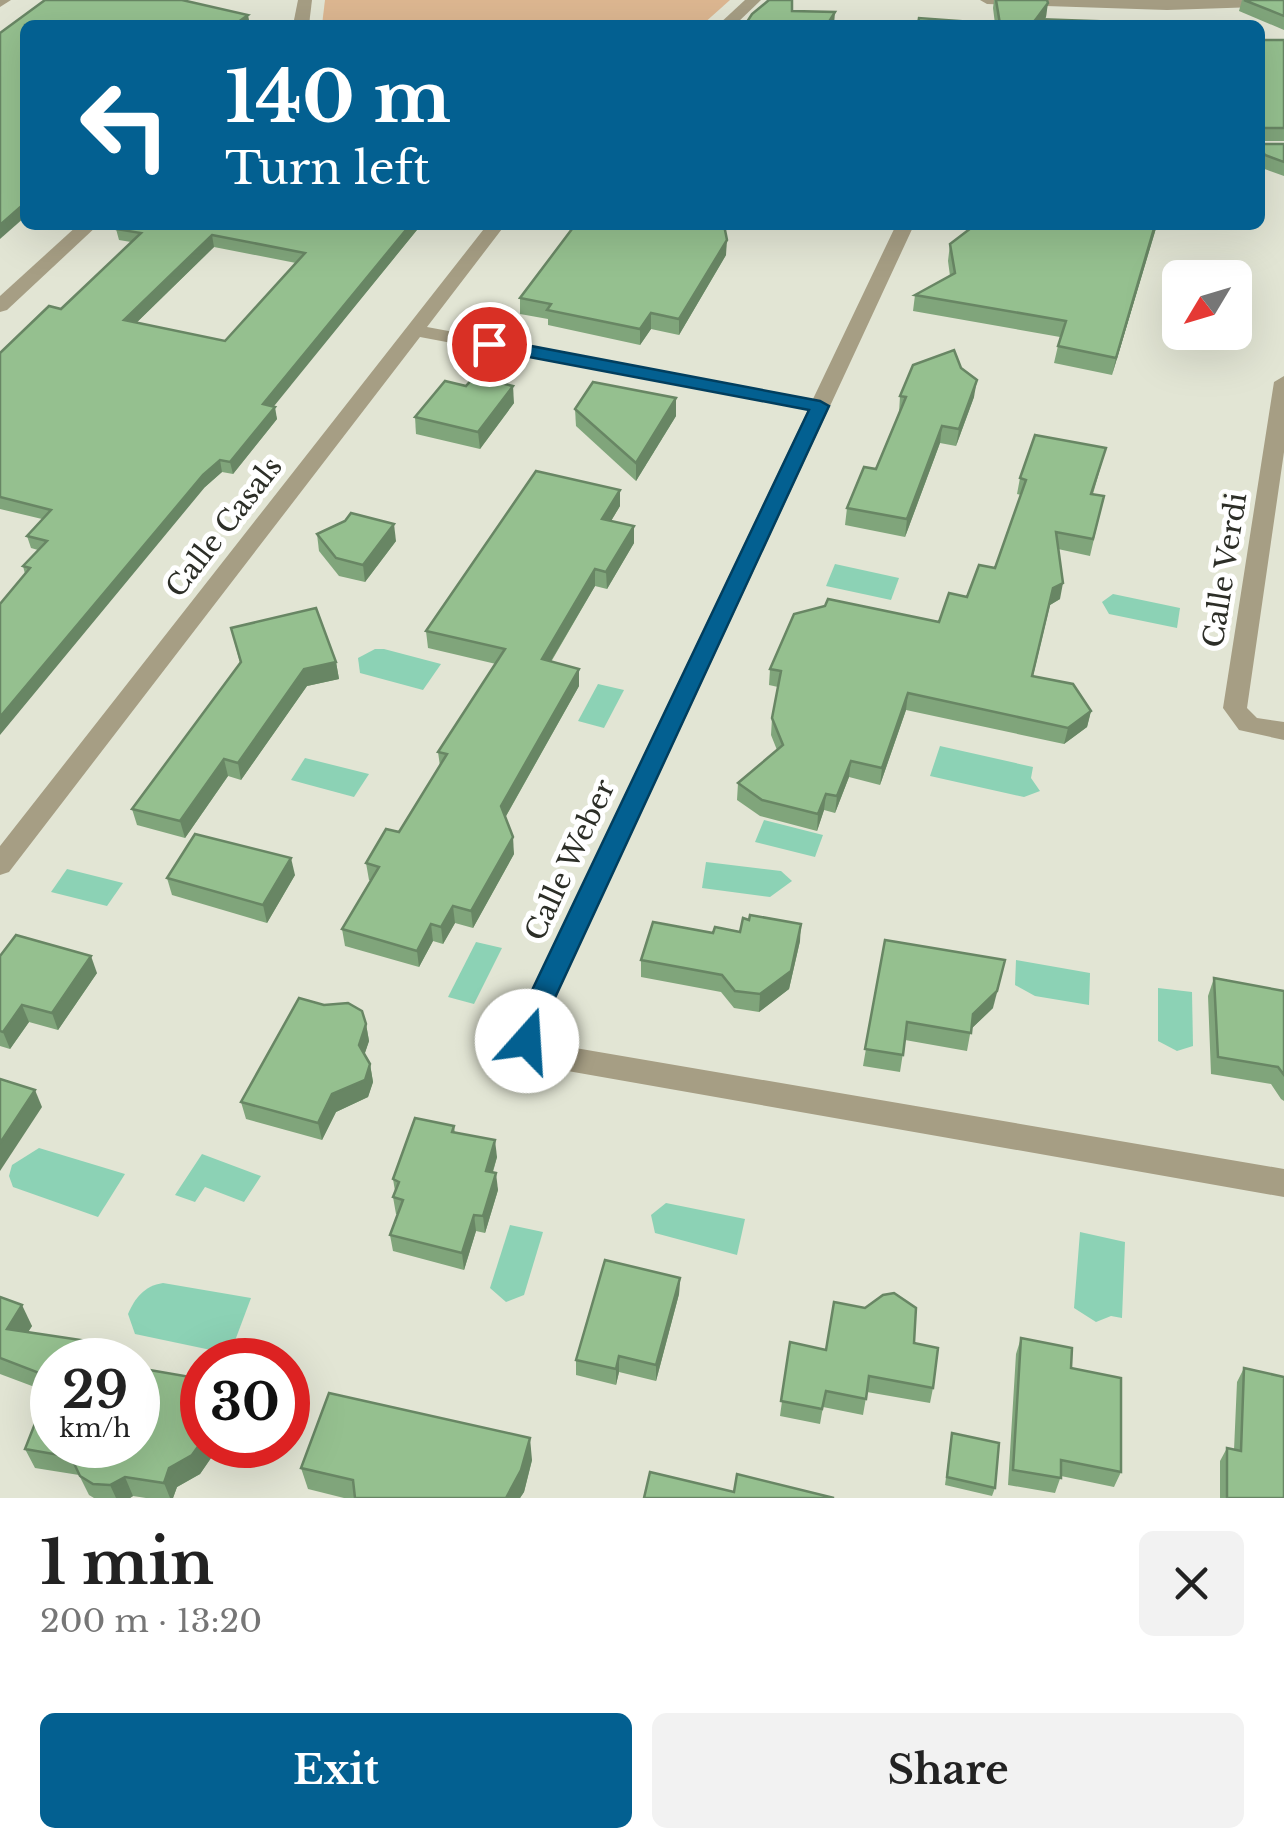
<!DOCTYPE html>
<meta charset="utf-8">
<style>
:root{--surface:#fff;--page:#f2f2f2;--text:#222;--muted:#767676;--accent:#036091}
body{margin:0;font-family:"Libre Baskerville",serif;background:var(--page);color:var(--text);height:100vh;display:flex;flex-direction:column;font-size:38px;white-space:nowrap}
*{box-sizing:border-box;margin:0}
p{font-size:32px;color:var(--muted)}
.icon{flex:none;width:55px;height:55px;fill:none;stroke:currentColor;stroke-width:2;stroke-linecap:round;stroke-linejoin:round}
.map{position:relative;height:1498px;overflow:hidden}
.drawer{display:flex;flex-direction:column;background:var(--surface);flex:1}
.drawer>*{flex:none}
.top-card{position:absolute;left:20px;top:20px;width:1245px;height:210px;border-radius:15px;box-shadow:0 10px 40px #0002;background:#036091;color:#fff;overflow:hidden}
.needle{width:65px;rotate:232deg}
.fabs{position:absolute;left:1162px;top:260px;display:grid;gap:20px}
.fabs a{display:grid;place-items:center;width:90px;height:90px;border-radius:15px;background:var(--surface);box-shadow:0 10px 40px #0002;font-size:50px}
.speed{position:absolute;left:30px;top:1338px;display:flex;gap:20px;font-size:50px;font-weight:700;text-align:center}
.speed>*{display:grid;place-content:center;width:130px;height:130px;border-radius:50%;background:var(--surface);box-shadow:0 10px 40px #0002;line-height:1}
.speed small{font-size:25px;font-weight:400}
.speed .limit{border:15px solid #d22;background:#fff;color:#111}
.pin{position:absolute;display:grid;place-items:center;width:85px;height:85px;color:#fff;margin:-42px;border:5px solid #fff;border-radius:50%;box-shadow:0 2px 10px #0007}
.me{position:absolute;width:110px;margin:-55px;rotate:19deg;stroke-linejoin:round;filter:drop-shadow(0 0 8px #0008)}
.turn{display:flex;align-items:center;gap:35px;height:210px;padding:0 40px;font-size:45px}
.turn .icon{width:130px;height:130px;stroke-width:2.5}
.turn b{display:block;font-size:70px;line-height:85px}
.round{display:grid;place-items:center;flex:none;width:105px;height:105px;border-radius:15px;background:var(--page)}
.overview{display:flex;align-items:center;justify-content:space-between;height:170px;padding:0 40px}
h1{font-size:60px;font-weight:700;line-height:75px}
.primary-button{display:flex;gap:20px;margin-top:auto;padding:20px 40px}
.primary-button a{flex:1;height:115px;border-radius:15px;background:var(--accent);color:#fff;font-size:40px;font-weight:700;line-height:115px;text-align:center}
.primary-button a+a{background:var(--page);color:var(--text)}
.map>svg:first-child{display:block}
.green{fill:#ddb791}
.water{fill:#8cd2b5}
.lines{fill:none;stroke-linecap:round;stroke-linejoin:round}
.minor{fill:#a69e84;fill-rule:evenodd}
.wall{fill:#80a57b;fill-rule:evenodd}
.shaded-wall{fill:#688664}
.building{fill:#95c08f;stroke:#688664;stroke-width:2.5;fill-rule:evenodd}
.route{fill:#036091;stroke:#023e5e;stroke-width:2.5}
.labels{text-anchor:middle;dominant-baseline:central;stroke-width:10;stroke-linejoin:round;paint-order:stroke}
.street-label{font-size:28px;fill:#2c2e27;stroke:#fff}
</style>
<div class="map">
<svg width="1284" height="1498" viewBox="0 0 1284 1498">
<rect width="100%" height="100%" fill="#e2e5d4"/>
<!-- green -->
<path class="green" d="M325 0H730L702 25H322Z"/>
<!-- water -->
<g class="water">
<path d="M835 564 899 578 891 600 826 586Z"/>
<path d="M1113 594 1180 608 1177 628 1109 614 1102 602Z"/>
<path d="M375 649H384L441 664 423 690 360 673 358 658Z"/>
<path d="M598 684 624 690 604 728 578 721Z"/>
<path d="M940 746 1033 767 1031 778 1040 791 1024 797 930 776Z"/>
<path d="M305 758 369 774 354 797 291 780Z"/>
<path d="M764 820 823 835 815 857 755 842Z"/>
<path d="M706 862 781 871 792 881 770 897 702 888Z"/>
<path d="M67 869 123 883 107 906 51 892Z"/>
<path d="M476 942 502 948 474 1004 448 997Z"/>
<path d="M1016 960 1090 973 1089 1005 1035 996 1015 985Z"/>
<path d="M1158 988 1192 992 1193 1046 1177 1051 1158 1041Z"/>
<path d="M39 1148 125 1174 98 1217 13 1187 9 1176 12 1165Z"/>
<path d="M202 1154 261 1176 244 1202 205 1187 195 1202 175 1195Z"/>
<path d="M666 1203 745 1219 737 1255 655 1233 651 1215Z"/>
<path d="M510 1225 543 1232 524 1295 506 1302 490 1288Z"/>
<path d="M1080 1232 1125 1242 1122 1318 1111 1316 1096 1322 1074 1308Z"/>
<path d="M163 1283 251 1298 230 1354 135 1334 128 1314C135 1298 144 1286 163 1283Z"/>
</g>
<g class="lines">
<!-- minor -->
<g class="minor">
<path d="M0 0H11L0 7Z"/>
<path d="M298 0H312L309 25H293Z"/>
<path d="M745 0H761L735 25H718Z"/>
<path d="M980 0H1284V6L1167 10 987 4Z"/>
<path d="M78 225H98L7 310 0 312V296Z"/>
<path d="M487 225H505L427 327 813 399 896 225H914L542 1027V1036L552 1044 1284 1169V1197L545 1067 517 1049 514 1027 808 410 420 337 9 872 0 875V846Z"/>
<path d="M1284 376V452L1247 708 1257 718 1284 722V740L1239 730 1223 708 1274 382Z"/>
</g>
</g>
<!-- wall -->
<g class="wall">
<path d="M994 0H1047L1046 17 1044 20 1122 25H918L995 24 993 8Z"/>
<path d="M1242 0H1284V30L1239 11Z"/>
<path d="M1260 40H1284V141H1261V144H1284V176L1262 168 1260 165Z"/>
<path d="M421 225 273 406 277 419 233 474 222 472 205 487 25 574 23 566 38 550 31 548 27 536 42 519 0 509V353L61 309 131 242 119 240 116 229ZM214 247 296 263 225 341 136 323Z"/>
<path d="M973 225H1157L1112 375 1054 363 1060 337 913 311 915 295 950 276 948 261 950 244 974 226Z"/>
<path d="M726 255 679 335 651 329 640 345 548 325V319L520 314V298Z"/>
<path d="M466 386 514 403 480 449 416 434 415 417Z"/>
<path d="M900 396 974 397 956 446 940 443 905 537 845 525 847 508 876 469 899 413Z"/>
<path d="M575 409 676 416 636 481 576 426Z"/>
<path d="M1106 448 1093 494 1104 496 1090 556 1058 549 1060 599 1050 605 1033 676 1091 711 1087 727 1064 744 906 710 880 785 849 777 835 813 824 810 817 831 760 816 737 800 738 783 777 750 771 735 772 718 778 687 769 685 770 669 939 622 995 568 1021 495 1017 494 1020 478Z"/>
<path d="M620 490V506L611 521 634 543 607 589 595 586 551 662 579 669V686L505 818 514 854 473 928 455 923 443 944 433 941 419 967 345 946 342 929 371 881 369 880 366 863 399 832 440 766 438 752 496 664 428 648 426 631Z"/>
<path d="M317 534 396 541 365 582 339 576 319 551Z"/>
<path d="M231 628 336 662 339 679 307 686 241 780 228 776 185 838 137 825 132 809 240 663Z"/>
<path d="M295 875 267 923 172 895 167 878Z"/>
<path d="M713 933 800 941 789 989 759 1012 734 1008 721 992 641 977V960Z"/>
<path d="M885 940 993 1008 971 1029 967 1051 905 1040 900 1072 863 1066Z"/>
<path d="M0 956 97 973 58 1030 29 1022 10 1049 0 1046Z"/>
<path d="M1214 978 1284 991V1101L1281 1099 1271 1084 1211 1074 1208 996Z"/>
<path d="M366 1024 369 1041 364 1055 370 1064 373 1082 368 1097 336 1112 322 1140 246 1119 241 1102Z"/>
<path d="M454 1126 455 1133 497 1157 493 1172 498 1190 485 1233 476 1231 464 1270 393 1251 390 1235 397 1214H396L393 1197 395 1191 393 1179Z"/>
<path d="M680 1278 679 1294 656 1381 619 1372 616 1385 576 1375V1360Z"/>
<path d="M0 1297 32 1326 28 1332 52 1360 202 1445H214L211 1458 200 1474 177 1487 173 1498H146L133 1496 130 1498H94L89 1495 79 1475 35 1468 25 1449 48 1392 0 1374Z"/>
<path d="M1021 1338 1071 1368 1121 1472 1114 1487 1061 1476 1055 1493 1008 1485 1016 1354Z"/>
<path d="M790 1342 826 1350 914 1343 933 1388 930 1403 867 1392 863 1415 823 1407 820 1424 780 1416Z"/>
<path d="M1244 1368 1284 1498H1220V1461L1227 1448 1234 1450 1237 1382Z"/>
<path d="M952 1433 995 1488 992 1496 945 1485Z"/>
<path d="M532 1460 524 1492 520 1498H344L308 1489 301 1468Z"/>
</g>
<!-- shaded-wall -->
<g class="shaded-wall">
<path d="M1048 3 1046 17 1040 25 1036 19Z"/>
<path d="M835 12 834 25H827Z"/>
<path d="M248 15 250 25H234Z"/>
<path d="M25 203V217L0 239V225Z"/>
<path d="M410 225H421L266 416 263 404Z"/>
<path d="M1155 225H1157L1112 375 1116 358Z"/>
<path d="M212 235 214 247 127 332 124 320Z"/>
<path d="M727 240 726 255 679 335V319Z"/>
<path d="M651 313V329L640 345V329Z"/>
<path d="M977 380 974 397 956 446 959 429Z"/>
<path d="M513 386 514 403 480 449 478 432Z"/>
<path d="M676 398V416L636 481V463Z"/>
<path d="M275 407 277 419 233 474 230 462Z"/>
<path d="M942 426 940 443 905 537 907 519Z"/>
<path d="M220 460 222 472 205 487 0 735V717L203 475Z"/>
<path d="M620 490V506L602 536V519Z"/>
<path d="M394 524 396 541 365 582 363 565Z"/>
<path d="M634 526V543L607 589 606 572Z"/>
<path d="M595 569V586L542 676V659Z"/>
<path d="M1063 583 1060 599 1050 605 1053 588Z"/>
<path d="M336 662 339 679 307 686 241 780 238 763 304 669Z"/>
<path d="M579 669V686L502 823 501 806Z"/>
<path d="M908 693 906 710 880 785 882 768Z"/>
<path d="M1091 711 1087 727 1064 744 1068 728Z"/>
<path d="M224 759 228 776 185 838 180 821Z"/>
<path d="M851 761 849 777 835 813 837 796Z"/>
<path d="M826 794 824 810 817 831 818 814Z"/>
<path d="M513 837 514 854 473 928 471 911Z"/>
<path d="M291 858 295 875 267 923 263 905Z"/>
<path d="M453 906 455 923 443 944 441 927Z"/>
<path d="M431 924 433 941 419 967 417 951Z"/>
<path d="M801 924 800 941 789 989 759 1012 760 994Z"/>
<path d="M91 956 97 973 58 1030 52 1013Z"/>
<path d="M1001 977 993 1008 969 1031 973 1014Z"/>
<path d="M22 1005 29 1022 10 1049 3 1032Z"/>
<path d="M366 1024 369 1041 362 1062 359 1045Z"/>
<path d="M370 1064 373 1082 368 1097 336 1112 322 1140 318 1123 332 1094Z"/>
<path d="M35 1090 42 1107 0 1171V1143Z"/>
<path d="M495 1140 497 1157 488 1187 486 1171Z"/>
<path d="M496 1173 498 1190 485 1233 483 1216Z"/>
<path d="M474 1215 476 1231 464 1270 462 1253Z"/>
<path d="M680 1278 679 1294 656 1381V1365Z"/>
<path d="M22 1305 32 1326 17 1349 7 1329Z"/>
<path d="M114 1345 120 1360H109Z"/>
<path d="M619 1356V1372L616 1385V1369Z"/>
<path d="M530 1438 532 1460 524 1492 520 1498H506Z"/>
<path d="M202 1441V1445H214L211 1458 200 1474 177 1487 173 1498H170L164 1483 169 1468Z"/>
<path d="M125 1477 133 1496 130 1498H116L110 1485Z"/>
</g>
<!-- building -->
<g class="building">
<path d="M45 0H182L248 15 234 25H25V203L0 225V33Z"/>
<path d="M769 0H792V11L835 12 827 25H745L752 14Z"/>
<path d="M996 0H1047L1048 3 1036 19 1121 22 1122 25H1038L1036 19 1031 25H918L919 18 1000 24Z"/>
<path d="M1244 0H1284V16Z"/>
<path d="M1260 40H1284V128H1261V144H1284V162L1265 155 1260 146Z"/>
<path d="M120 225H410L263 404 275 407 230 462 220 460 203 475 0 717V604L30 568 23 566 47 541 27 536 51 510 0 497V353L49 306 61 309 141 233 116 229ZM212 235 305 253 225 341 124 320Z"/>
<path d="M575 225H724L727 240 679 319 651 313 640 329 547 310 551 304 520 298Z"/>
<path d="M975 225H1155L1116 358 1058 346 1066 321 915 295 955 273 950 244Z"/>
<path d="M954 350 961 368 977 380 959 429 942 426 907 519 847 508 864 467 876 469 906 397 900 396 913 365Z"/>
<path d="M474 377 513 386 478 432 415 417 445 381 466 386Z"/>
<path d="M593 382 676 398 636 463 575 409Z"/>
<path d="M1035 435 1106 448 1091 494 1104 496 1093 539 1056 532 1063 583 1053 588 1032 676 1073 684 1091 711 1068 728 908 693 882 768 851 761 837 796 826 794 818 814 762 800 738 783 783 745 772 718 781 671 770 669 794 614 825 606 828 599 939 622 949 593 967 597 979 565 995 568 1026 480 1020 478Z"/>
<path d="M536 471 620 490 602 519 634 526 606 572 595 569 542 659 579 669 501 806 513 837 471 911 453 906 441 927 431 924 417 951 342 929 379 867 366 863 386 829 399 832 447 754 438 752 505 649 426 631Z"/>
<path d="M351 513 394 524 363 565 336 558 317 534 345 521Z"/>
<path d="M316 608 336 662 304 669 238 763 224 759 180 821 132 809 241 662 231 628Z"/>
<path d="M195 834 291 858 263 905 167 878Z"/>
<path d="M750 915 801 924 791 971 760 994 735 991 722 975 641 960 653 922 713 933 715 927 740 932 743 918 749 920Z"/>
<path d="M16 935 91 956 52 1013 22 1005 3 1032 0 1031V956Z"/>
<path d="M885 940 1005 960 997 991 973 1014 971 1033 907 1022 903 1055 865 1049Z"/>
<path d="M1214 978 1284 991V1075L1278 1067 1218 1057Z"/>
<path d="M299 998 324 1005 348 1003 362 1011 366 1024 359 1045 370 1064 365 1080 332 1094 318 1123 241 1102Z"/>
<path d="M0 1079 35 1090 0 1143Z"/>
<path d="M415 1118 454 1126 452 1132 495 1140 486 1171 496 1173 483 1216 474 1215 462 1253 390 1235 403 1200 393 1197 399 1182 393 1179Z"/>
<path d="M605 1260 680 1278 656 1365 619 1356 616 1369 576 1360Z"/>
<path d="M894 1293 916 1308 914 1343 938 1348 933 1388 869 1376 866 1399 826 1391 822 1409 781 1401 790 1342 826 1350 834 1302 865 1308 883 1295Z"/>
<path d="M0 1297 22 1305 7 1329 114 1345 109 1360H52V1378L0 1358Z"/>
<path d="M1021 1338 1072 1348 1071 1368 1121 1378V1472L1061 1460V1478L1013 1470Z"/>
<path d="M138 1368 202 1379V1441L192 1455 169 1468 164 1483 125 1477 110 1485 93 1484 80 1476 71 1457 25 1449 52 1380V1445H138Z"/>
<path d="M1244 1368 1284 1377V1498H1227V1448L1241 1451Z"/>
<path d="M329 1393 530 1438 521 1470 506 1498H355L353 1480 301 1468Z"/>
<path d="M952 1433 999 1443 995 1488 947 1477Z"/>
<path d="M650 1472 734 1492 737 1474 834 1498H644Z"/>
</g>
<!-- route -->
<path class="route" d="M489 338 820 401 829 406 541 1028 540 1041 527 1052 518 1049 514 1028 809 410 482 348 480 344Z"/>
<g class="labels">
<!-- street labels -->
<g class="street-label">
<text transform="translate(224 527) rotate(-52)">Calle Casals</text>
<text transform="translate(1225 570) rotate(-81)">Calle Verdi</text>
<text transform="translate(570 860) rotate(-65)">Calle Weber</text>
</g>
</g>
</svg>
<div class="fabs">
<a><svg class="needle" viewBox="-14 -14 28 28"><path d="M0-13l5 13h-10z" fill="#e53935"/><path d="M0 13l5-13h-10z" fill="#767676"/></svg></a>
</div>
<div class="speed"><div>29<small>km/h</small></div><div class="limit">30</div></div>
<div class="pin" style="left:489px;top:344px;background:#d93025"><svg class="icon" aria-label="arrive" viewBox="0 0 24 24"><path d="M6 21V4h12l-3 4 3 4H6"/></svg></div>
<svg class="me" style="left:527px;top:1041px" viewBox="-20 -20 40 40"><circle r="19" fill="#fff"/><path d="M0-13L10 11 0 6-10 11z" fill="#036091"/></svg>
<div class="top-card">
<div class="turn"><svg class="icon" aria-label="left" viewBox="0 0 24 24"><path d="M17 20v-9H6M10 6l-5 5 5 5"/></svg><div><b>140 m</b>Turn left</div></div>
</div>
</div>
<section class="drawer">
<div class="overview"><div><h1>1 min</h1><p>200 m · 13:20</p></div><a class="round"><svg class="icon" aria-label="close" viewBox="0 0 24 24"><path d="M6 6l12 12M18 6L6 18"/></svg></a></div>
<div class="primary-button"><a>Exit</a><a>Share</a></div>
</section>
